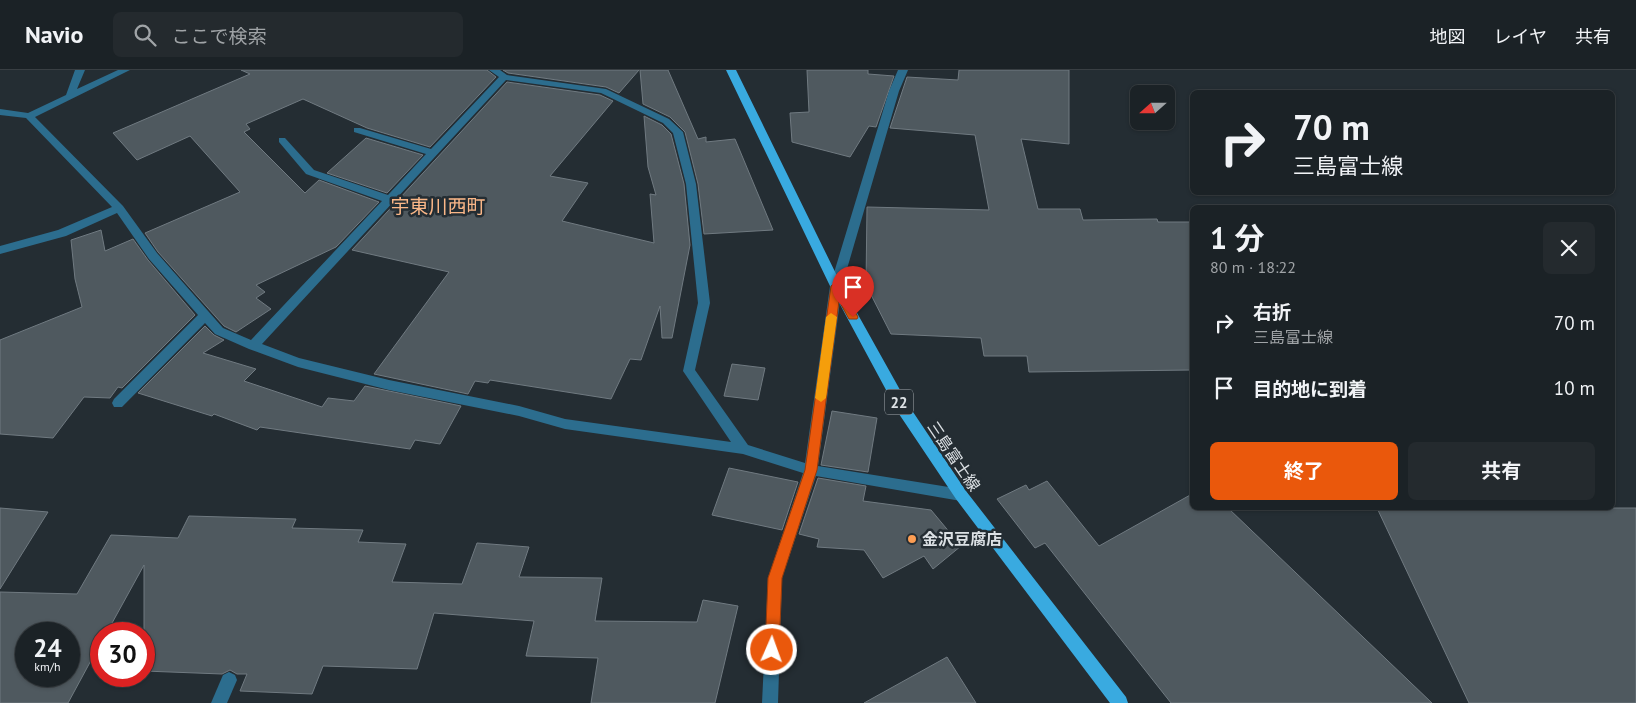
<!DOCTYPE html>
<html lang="ja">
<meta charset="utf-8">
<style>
:root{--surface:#1b2226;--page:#242a2e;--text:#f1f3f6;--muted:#a0a4a7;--line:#393f43;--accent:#ea580c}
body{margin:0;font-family:"PT Sans","Noto Sans JP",sans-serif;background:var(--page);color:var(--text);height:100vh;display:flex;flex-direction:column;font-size:19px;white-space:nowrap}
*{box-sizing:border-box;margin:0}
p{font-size:16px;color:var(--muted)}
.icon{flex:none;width:28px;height:28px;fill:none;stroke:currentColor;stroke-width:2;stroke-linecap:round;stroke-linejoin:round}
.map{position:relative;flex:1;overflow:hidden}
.sheet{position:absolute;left:1190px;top:135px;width:425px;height:305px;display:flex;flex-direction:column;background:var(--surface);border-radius:8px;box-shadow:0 1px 4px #0004,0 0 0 1px var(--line)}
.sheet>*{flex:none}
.hud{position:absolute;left:1190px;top:20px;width:425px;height:105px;border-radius:8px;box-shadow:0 1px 4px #0004,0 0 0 1px var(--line);background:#1b2226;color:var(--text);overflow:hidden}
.needle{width:32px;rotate:249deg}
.fabs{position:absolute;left:1130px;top:15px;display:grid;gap:10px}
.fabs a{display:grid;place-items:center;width:45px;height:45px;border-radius:8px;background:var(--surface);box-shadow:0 1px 4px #0004,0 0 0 1px var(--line);font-size:25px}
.speed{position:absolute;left:15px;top:552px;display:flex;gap:10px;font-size:25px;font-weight:700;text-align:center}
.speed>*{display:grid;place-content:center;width:65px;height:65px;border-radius:50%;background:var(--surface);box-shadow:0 1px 4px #0004,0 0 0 1px var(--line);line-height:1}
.speed small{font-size:12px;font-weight:400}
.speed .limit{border:8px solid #d22;background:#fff;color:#111}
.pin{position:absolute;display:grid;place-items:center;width:42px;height:42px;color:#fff;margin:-51px -21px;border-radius:50% 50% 50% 0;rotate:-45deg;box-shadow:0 0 5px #0007}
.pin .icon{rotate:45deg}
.me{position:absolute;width:55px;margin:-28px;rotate:2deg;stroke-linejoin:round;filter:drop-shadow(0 0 4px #0008)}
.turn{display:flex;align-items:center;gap:18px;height:105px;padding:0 20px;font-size:22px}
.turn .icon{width:65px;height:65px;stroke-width:2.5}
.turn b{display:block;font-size:35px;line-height:42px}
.round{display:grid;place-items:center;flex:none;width:52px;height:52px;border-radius:8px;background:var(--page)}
.headline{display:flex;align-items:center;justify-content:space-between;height:85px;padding:0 20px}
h1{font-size:30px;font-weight:700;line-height:38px}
.button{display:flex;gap:10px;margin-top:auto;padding:10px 20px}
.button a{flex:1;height:58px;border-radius:8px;background:var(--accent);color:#fff;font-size:20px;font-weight:700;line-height:58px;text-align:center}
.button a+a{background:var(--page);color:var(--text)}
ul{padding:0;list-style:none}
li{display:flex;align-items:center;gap:15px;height:65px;padding:0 20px}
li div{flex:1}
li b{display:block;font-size:19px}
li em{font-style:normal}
header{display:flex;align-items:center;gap:30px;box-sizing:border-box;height:70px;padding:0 25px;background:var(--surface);border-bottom:1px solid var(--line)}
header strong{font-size:24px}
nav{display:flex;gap:28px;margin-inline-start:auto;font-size:18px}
.search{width:350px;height:45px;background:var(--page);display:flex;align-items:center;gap:12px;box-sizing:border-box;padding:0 18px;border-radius:8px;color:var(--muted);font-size:19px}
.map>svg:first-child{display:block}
.building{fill:#4f595f;stroke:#707a81;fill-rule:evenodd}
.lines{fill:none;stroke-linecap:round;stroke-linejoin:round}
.minor{fill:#2c6d8e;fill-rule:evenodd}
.primary{fill:#39aae0;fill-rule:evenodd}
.route{fill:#ea580c;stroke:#983908}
.slow{fill:#f59e0b}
.poi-dot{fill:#fc9d53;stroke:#242d33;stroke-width:2}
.labels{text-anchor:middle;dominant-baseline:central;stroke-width:5;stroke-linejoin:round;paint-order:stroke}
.shield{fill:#242d33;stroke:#a5abb0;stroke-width:1}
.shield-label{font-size:15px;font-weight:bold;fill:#dce1e5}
.street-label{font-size:16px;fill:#dce1e5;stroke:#242d33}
.poi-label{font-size:16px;font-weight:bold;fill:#dce1e5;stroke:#242d33;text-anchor:start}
.quarter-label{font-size:19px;fill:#fab788;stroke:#242d33}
</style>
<header>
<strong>Navio</strong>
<div class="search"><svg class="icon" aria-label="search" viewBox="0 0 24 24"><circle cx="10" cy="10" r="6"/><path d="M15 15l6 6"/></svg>ここで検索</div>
<nav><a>地図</a><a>レイヤ</a><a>共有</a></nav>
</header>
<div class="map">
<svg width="1636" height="633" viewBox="0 0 1636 633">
<rect width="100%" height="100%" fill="#242d33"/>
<!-- building -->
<g class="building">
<path d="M241 0H487L496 7 430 77 367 58 303 29 246 54 250 59 244 62 305 123 319 110 379 132 336 177 256 215 265 222 256 228 271 239 236 262 224 256 158 182 145 163 240 122 190 66 137 90 113 63 250 4Z"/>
<path d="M503 0H639L619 23 606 17 508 3Z"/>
<path d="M640 0H668L698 69 706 67V72L735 69 773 160 704 164 698 114 685 62 670 47 643 34Z"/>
<path d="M807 0H868V4L894 6 876 57 869 56 850 87 792 72 790 43 809 42Z"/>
<path d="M959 0H1069V74L1021 69 1038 139H1080L1083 150 1157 149 1158 152H1192V300L1029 302 1027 286H984L981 268 891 264 866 215 867 137 989 140 975 65 890 58 907 7 958 10Z"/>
<path d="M507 12 600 25 613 31 550 106 588 113 562 151 654 173 650 124 656 125 648 97 644 46 662 55 671 64 684 114 690 175 672 268H662L660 236 641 290 630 289 611 329 490 310 488 313 475 311 468 324 374 304 449 202 352 180Z"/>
<path d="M366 68 423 85 387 123 327 103Z"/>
<path d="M101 160 105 181 133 169 148 190 195 245 122 318 118 317 110 328 84 327 53 368 0 364V270L82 237 75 209 71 170Z"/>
<path d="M205 256 214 265 224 270 203 283 256 299 244 311 322 337 328 328 354 331 365 316 461 336 440 374 415 370 410 379 260 357 257 360 214 344 212 346 138 323Z"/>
<path d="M732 294 765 298 758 330 724 326Z"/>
<path d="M832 341 877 348 868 402 821 395Z"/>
<path d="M729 398 798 412 782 460 712 445Z"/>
<path d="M818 408 866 416 863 431 931 440 961 476 933 499 924 486 883 508 864 480 817 477 819 469 799 464Z"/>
<path d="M1047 411 1099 476 1192 424V438H1228L1432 633H1171L1045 473 1035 478 997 429 1026 415 1029 420Z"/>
<path d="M0 438 48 442 0 519Z"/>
<path d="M1377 438H1636V633H1469Z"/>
<path d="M189 446 296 449 292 458 363 460 358 472 406 474 392 512 462 514 477 473 529 477 519 507 602 508 595 551 697 552 703 530 738 536 715 633H591L598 588 526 586 534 551 434 543 417 599 323 596 312 624 240 621 247 604H237L230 600 222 604 144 601V495L106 564H101V572L68 633H0V522L77 524 111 465 178 468ZM26 564H69V606H26Z"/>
<path d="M947 587 976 633H864Z"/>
</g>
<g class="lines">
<!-- minor -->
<g class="minor">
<path d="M75 0H85L77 19 118 0H130L35 47 123 136 157 183 223 258 251 270 382 131 306 104 279 72V68H285L314 100 388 125 426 84 354 62V58H360L431 79 499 7 489 0H500L507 5 606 19 669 49 683 62 696 114 710 233 695 300 748 375 805 393 830 216 889 21 898 0H908L899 21 842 216 818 396 961 419 966 421 968 425 966 429 961 431 816 406 782 508 778 633H762L768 508 803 403 743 384 565 359 519 346 389 320 298 297 249 279 215 264 205 253 122 337H114L112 333 114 329 198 245 149 189 117 143 66 166 0 184V176L58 160 112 137 26 48 0 45V39L28 43 66 25ZM506 10 601 23 663 53 673 63 686 114 698 233 683 301 731 372 565 349 519 336 389 310 299 288 262 274Z"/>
<path d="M229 602 235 605 237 610 227 633H211L223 605Z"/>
</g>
<!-- primary -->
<path class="primary" d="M726 0H736L842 216 909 336 966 421 1126 627 1128 633H1110L956 429 899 344 830 216Z"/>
</g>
<!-- route -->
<path class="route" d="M836 212 839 213 858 247 857 249H849L839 231 817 400 782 508 779 580 777 584 772 586 767 584 765 580 768 508 805 400 831 216Z"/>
<!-- slow -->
<path class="slow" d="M831 243 837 247 826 328 821 332 815 328 826 247Z"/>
<!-- markers -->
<circle class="poi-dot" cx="912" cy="469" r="5"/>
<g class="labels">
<!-- shield labels -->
<rect class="shield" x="885" y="319.5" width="28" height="25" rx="4"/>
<g class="shield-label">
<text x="899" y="332">22</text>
</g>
<!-- street labels -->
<g class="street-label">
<text transform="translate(954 386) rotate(56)">三島富士線</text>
</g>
<!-- poi labels -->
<g class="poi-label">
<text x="922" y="469">金沢豆腐店</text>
</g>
<!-- quarter labels -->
<g class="quarter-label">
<text x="438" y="136">宇東川西町</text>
</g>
</g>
</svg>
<div class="fabs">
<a><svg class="needle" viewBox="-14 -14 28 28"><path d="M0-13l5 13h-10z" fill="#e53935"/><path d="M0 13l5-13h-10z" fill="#a0a4a7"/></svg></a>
</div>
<div class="speed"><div>24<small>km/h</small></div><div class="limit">30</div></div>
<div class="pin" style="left:853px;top:247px;background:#d93025"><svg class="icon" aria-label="arrive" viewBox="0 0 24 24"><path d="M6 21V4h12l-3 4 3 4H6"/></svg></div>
<svg class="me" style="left:772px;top:580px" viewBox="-20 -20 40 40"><circle r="17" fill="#ea580c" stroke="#fff" stroke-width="3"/><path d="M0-11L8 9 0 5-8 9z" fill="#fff"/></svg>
<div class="hud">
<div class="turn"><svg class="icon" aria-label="right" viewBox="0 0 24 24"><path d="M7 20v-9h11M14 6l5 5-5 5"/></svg><div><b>70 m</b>三島富士線</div></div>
</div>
<section class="sheet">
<div class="headline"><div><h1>1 分</h1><p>80 m · 18:22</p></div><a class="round"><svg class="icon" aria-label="close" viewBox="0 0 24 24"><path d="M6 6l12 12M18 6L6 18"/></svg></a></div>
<ul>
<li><svg class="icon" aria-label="right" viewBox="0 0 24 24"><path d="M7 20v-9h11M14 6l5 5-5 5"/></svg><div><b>右折</b><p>三島富士線</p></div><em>70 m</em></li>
<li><svg class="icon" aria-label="arrive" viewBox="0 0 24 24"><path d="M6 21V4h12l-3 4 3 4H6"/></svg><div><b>目的地に到着</b></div><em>10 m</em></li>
</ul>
<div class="button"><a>終了</a><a>共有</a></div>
</section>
</div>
